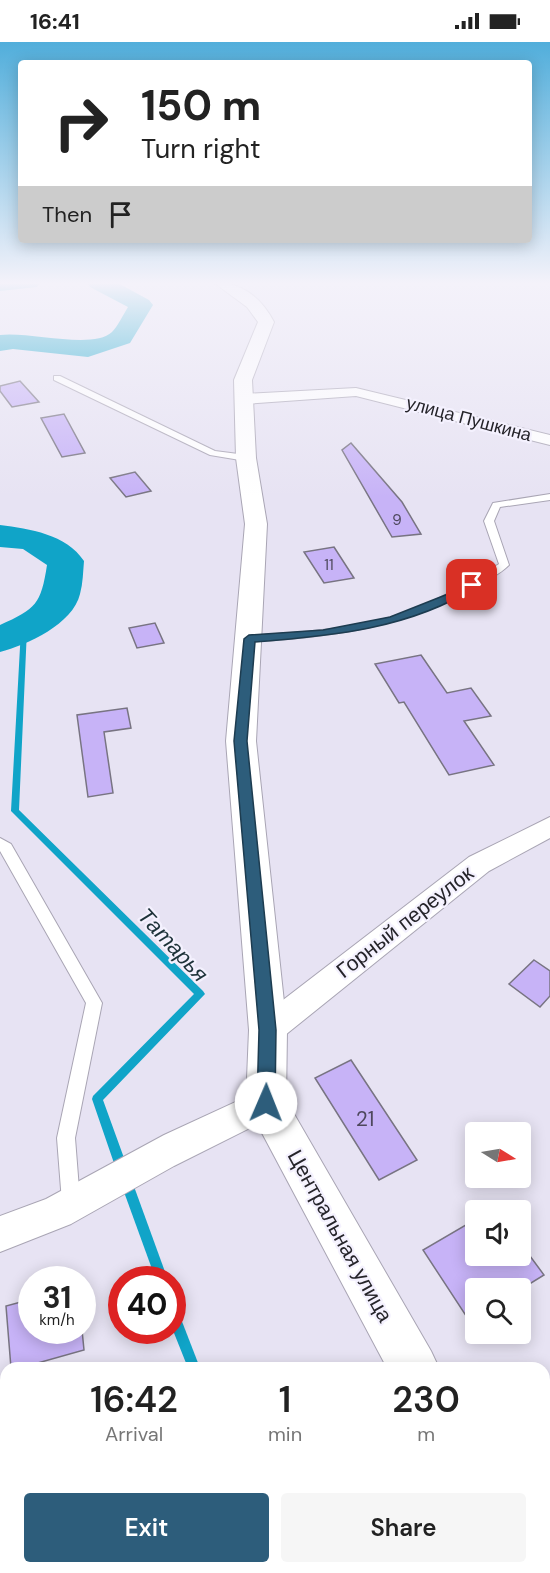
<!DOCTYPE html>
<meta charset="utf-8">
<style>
:root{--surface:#fff;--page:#f6f6f6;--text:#222;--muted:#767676;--accent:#2d5d7b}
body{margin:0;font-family:"DM Sans",sans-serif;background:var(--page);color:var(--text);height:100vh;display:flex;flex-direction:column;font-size:22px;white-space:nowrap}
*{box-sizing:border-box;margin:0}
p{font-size:20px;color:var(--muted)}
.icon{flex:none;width:33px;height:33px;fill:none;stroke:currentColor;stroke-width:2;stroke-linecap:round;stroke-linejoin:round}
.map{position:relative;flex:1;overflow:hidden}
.drawer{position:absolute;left:0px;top:1320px;width:550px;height:212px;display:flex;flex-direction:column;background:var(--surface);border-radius:18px 18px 0 0;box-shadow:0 3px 15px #0003}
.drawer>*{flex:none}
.guide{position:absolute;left:18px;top:18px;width:514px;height:183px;border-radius:6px;box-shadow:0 3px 15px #0003;background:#fff;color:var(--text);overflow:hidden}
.needle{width:39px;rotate:101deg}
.buttons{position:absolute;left:465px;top:1080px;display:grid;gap:12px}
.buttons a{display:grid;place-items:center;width:66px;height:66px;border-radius:6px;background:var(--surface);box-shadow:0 3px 15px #0003;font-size:30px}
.speed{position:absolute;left:18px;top:1224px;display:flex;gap:12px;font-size:30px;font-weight:700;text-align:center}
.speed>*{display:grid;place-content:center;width:78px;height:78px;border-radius:50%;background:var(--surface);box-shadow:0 3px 15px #0003;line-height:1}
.speed small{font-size:15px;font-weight:400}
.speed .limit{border:9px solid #d22;background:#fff;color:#111}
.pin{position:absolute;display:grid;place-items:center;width:51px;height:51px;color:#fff;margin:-26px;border-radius:12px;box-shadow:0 3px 9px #0006}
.me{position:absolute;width:66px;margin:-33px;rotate:1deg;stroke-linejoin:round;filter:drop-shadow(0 0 4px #0008)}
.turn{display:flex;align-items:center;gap:21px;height:126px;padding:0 24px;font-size:27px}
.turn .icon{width:78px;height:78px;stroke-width:2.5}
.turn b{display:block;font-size:42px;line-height:51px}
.then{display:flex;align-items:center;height:57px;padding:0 24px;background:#0003;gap:12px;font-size:22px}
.eta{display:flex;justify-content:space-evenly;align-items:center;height:102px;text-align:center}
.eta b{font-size:36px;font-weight:600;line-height:42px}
.action{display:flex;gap:12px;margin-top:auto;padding:12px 24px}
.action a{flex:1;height:69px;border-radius:6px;background:var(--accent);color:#fff;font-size:24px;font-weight:600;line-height:69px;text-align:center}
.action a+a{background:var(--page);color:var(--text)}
.status{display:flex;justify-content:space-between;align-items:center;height:42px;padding:0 30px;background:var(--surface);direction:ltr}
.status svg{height:16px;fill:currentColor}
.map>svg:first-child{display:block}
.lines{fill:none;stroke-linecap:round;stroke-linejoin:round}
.stream{fill:#10a4c8;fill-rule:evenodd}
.river{fill:#10a4c8;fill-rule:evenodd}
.building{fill:#c7b3f7;stroke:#787482;stroke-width:1.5}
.service-casing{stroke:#a9a5b4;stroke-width:2}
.minor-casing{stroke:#a9a5b4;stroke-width:2}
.tertiary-casing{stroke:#a9a5b4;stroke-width:2}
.service{fill:#fff;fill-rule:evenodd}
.minor{fill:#fff;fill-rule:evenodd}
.tertiary{fill:#fff;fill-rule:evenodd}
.route{fill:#2d5d7b;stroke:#1d3c50;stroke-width:1.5}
.labels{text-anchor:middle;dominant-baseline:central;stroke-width:4.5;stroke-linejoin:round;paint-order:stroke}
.far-number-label{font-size:15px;fill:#4e485d}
.far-street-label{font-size:18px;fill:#25242a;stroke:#f4f1fe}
.street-label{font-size:21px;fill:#25242a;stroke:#f4f1fe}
.near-number-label{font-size:21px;fill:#4e485d}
.water-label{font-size:22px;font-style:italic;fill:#1d3239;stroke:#f4f1fe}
</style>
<div class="status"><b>16:41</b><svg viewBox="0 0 49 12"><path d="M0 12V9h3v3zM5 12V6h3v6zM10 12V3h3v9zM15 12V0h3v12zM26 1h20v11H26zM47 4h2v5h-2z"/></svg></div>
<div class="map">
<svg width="550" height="1531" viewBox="0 0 550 1531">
<rect width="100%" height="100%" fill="#e7e3f3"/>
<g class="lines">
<!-- stream -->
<g class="stream">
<path d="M24 585 27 587 19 768 203 949 205 952 103 1058 128 1127 126 1131 122 1132 118 1131 116 1127 92 1057 93 1054 194 952 11 769 21 587Z"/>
<path d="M126 1134 130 1135 132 1139 168 1238H156L120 1139 122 1135Z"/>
<path d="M172 1262 176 1264 200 1326H188L172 1286Z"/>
<path d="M235 1526H249L250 1531H236Z"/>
</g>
<!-- river -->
<g class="river">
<path d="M0 240H40L37 245 0 249Z"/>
<path d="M87 240H116L149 258 153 263 130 301 88 315 13 307 0 309V293C28 289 93 308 112 290 118 284 123 273 128 265L90 245Z"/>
<path d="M0 483C30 487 66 492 84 519 83 530 83 541 80 552 73 582 27 603 0 610V583C36 567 41 562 47 523L23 507 0 505Z"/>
</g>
</g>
<!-- building -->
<g class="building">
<path d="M20 339 39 360 12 365 0 349V344Z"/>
<path d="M64 372 85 411 62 415 41 376Z"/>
<path d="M351 401 402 460 421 492 392 495 342 408Z"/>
<path d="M135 430 151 449 126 455 110 436Z"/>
<path d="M334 505 354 536 324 541 304 510Z"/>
<path d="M155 581 164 601 137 606 129 586Z"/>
<path d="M421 613 447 651 471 646 491 674 464 679 494 723 449 733 404 660 399 661 375 622Z"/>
<path d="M127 666 131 686 104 690 113 751 88 755 77 673Z"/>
<path d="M534 918 550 929V954L540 965 509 942Z"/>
<path d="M351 1018 417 1118 379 1138 315 1036Z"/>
<path d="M476 1177V1214H530L544 1233 523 1246H476V1289L423 1208Z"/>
<path d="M32 1257V1288H82L84 1308 20 1326H11L6 1264Z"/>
</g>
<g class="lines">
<!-- service casing -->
<g class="service-casing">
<g id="service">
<path d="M54 334H60L215 409 246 413 250 416 246 419 210 413 54 338Z"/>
<path d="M550 452V458L500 465 494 479 509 523C500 532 486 539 475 545 402 588 331 594 249 600L243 597 249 594C301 590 355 588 404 571 438 559 468 541 499 522L484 479 493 461Z"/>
<path d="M0 796 11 802 102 961 75 1096 80 1160 78 1167 71 1169 64 1167 62 1160 57 1096 86 961 0 809Z"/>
</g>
</g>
<!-- minor casing -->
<g class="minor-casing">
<g id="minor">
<path d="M356 346 550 393V403L356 354 244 362 236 357 244 352Z"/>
<path d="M550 775V796L489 829 279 998 268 1001 257 998 252 988 257 978 469 815Z"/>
<path d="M266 1046 278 1050 283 1061 278 1072 174 1124 71 1182 0 1210V1174L46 1157 164 1093Z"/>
</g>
</g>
<!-- tertiary casing -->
<g class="tertiary-casing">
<g id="tertiary">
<path d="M213 240C241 240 261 255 274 280L252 338 256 416 267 482 256 699 287 988 286 1058 431 1309 439 1326H387L246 1061 249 988 226 699 245 482 236 416 234 338 258 280 247 265Z"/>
<path d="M544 1506 550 1517V1531H499L498 1526H544Z"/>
</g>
</g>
<!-- service -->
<use href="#service" class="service"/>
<!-- minor -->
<use href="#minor" class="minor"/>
<!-- tertiary -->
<use href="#tertiary" class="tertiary"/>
</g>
<!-- sky -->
<linearGradient id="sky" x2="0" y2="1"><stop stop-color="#51aedb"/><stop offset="0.53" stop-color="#f4f2fa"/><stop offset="1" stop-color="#f4f2fa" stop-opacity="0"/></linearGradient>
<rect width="550" height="455" fill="url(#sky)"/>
<!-- route -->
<path class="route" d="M472 539 478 543 476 545C410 587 331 594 255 600L247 699 276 988 275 1061 272 1066 266 1069 260 1066 257 1061 259 988 234 699 244 597 249 593 323 588 390 575 453 550Z"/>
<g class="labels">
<!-- far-number labels -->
<g class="far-number-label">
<text x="397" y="478">9</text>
<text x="329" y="523">11</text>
</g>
<!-- far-street labels -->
<g class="far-street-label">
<text transform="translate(469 377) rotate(15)">улица Пушкина</text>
</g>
<!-- street labels -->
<g class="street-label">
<text transform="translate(405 880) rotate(-38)">Горный переулок</text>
<text transform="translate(340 1194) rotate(61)">Центральная улица</text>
</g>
<!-- near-number labels -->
<g class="near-number-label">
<text x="365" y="1077">21</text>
</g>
<!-- water labels -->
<g class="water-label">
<text transform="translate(173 903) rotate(47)">Татарья</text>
</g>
</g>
</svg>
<div class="buttons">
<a><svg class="needle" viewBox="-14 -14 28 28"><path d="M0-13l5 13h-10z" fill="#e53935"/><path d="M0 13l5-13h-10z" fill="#767676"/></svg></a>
<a><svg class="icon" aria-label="sound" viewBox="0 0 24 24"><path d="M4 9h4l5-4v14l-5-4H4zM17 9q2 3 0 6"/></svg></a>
<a><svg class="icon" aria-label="search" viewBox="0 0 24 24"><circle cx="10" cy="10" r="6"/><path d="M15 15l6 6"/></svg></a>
</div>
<div class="speed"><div>31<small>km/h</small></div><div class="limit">40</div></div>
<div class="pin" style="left:472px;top:543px;background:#d93025"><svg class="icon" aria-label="arrive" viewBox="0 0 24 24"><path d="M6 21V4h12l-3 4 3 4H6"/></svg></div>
<svg class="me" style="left:266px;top:1061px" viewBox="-20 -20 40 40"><circle r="19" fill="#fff"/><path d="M0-13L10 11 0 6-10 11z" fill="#2d5d7b"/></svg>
<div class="guide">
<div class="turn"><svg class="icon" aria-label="right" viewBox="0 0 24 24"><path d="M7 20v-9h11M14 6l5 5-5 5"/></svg><div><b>150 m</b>Turn right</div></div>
<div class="then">Then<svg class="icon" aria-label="arrive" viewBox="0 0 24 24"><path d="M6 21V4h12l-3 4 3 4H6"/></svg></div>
</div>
<section class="drawer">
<div class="eta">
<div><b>16:42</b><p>Arrival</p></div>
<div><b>1</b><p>min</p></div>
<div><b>230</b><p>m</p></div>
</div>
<div class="action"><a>Exit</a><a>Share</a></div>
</section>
</div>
